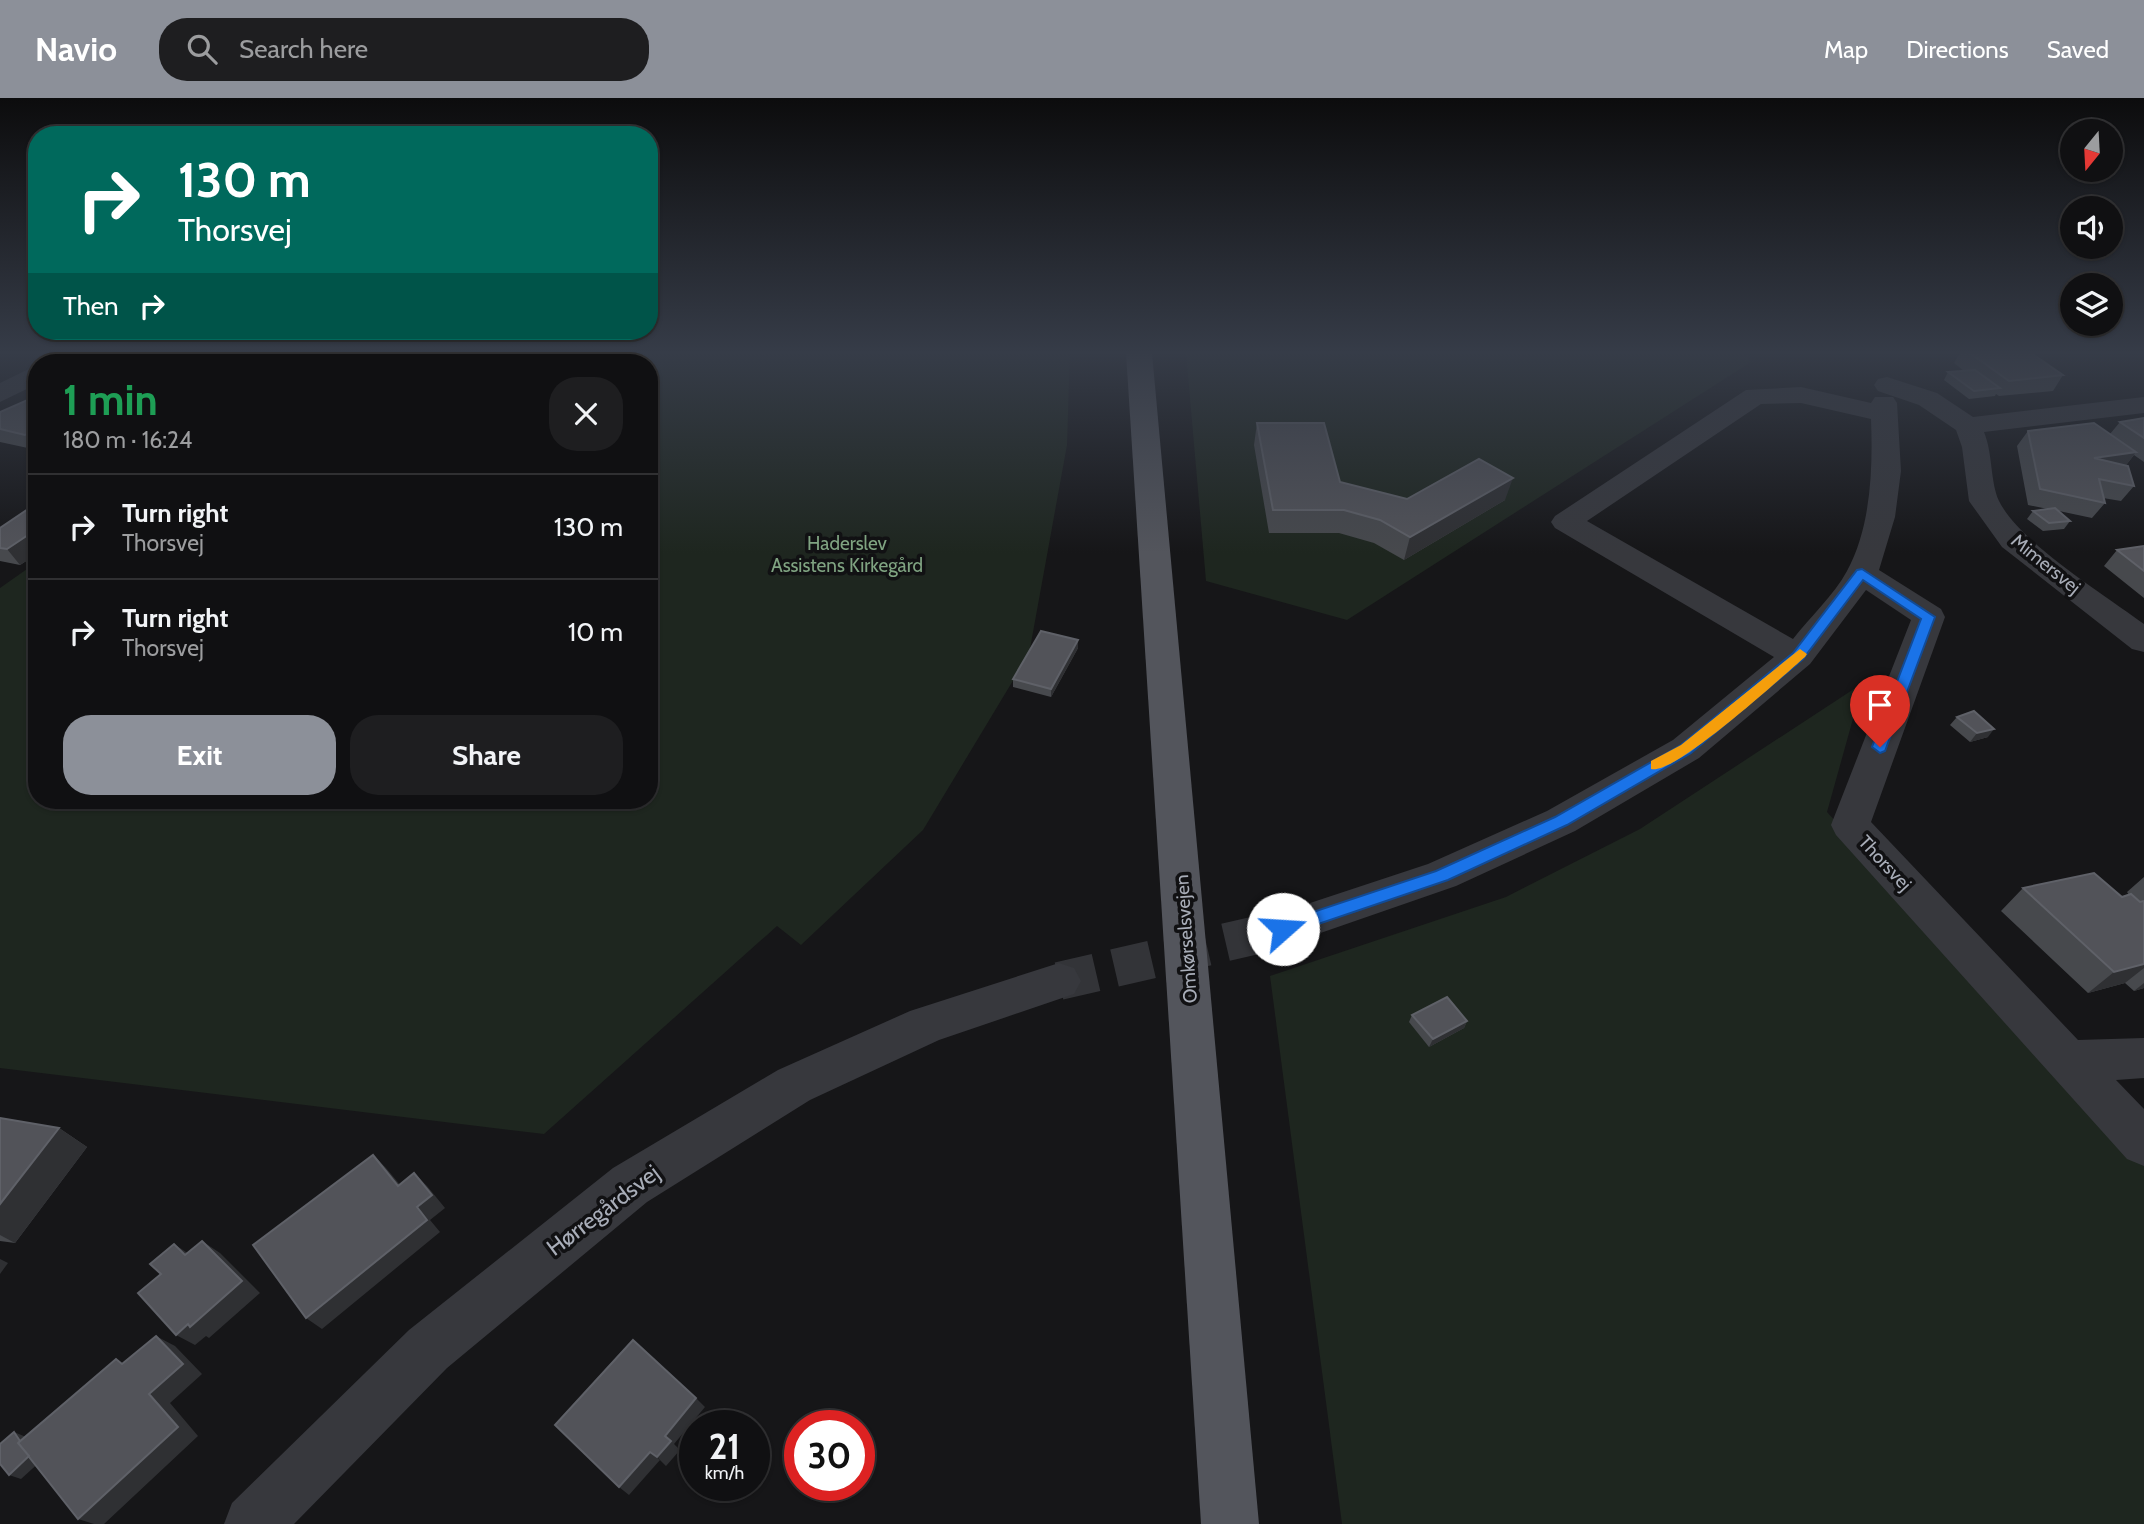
<!DOCTYPE html>
<meta charset="utf-8">
<style>
:root{--surface:#101012;--page:#1e1e20;--text:#f1f3f6;--muted:#9c9d9f;--line:#303032;--accent:#8c9099}
body{margin:0;font-family:Cabin,sans-serif;background:var(--page);color:var(--text);height:100vh;display:flex;flex-direction:column;font-size:26px;white-space:nowrap}
*{box-sizing:border-box;margin:0}
p{font-size:23px;color:var(--muted)}
.icon{flex:none;width:38px;height:38px;fill:none;stroke:currentColor;stroke-width:2;stroke-linecap:round;stroke-linejoin:round}
.map{position:relative;flex:1;overflow:hidden}
.drawer{position:absolute;left:28px;top:256px;width:630px;height:455px;display:flex;flex-direction:column;background:var(--surface);border-radius:28px;box-shadow:0 2px 5px #0004,0 0 0 2px var(--line)}
.drawer>*{flex:none}
.hud{position:absolute;left:28px;top:28px;width:630px;height:214px;border-radius:28px;box-shadow:0 2px 5px #0004,0 0 0 2px var(--line);background:#00695c;color:#fff;overflow:hidden}
.needle{width:46px;rotate:198deg}
.controls{position:absolute;left:2060px;top:21px;display:grid;gap:14px}
.controls a{display:grid;place-items:center;width:63px;height:63px;border-radius:50%;background:var(--surface);box-shadow:0 2px 5px #0004,0 0 0 2px var(--line);font-size:35px}
.speed{position:absolute;left:679px;top:1312px;display:flex;gap:14px;font-size:35px;font-weight:700;text-align:center}
.speed>*{display:grid;place-content:center;width:91px;height:91px;border-radius:50%;background:var(--surface);box-shadow:0 2px 5px #0004,0 0 0 2px var(--line);line-height:1}
.speed small{font-size:18px;font-weight:400}
.speed .limit{border:10px solid #d22;background:#fff;color:#111}
.pin{position:absolute;display:grid;place-items:center;width:60px;height:60px;color:#fff;margin:-72px -30px;border-radius:50% 50% 50% 0;rotate:-45deg;box-shadow:0 0 7px #0007}
.pin .icon{rotate:45deg}
.me{position:absolute;width:77px;margin:-38px;rotate:71deg;stroke-linejoin:round;filter:drop-shadow(0 0 5px #0008)}
.turn{display:flex;align-items:center;gap:24px;height:147px;padding:0 35px;font-size:32px}
.turn .icon{width:91px;height:91px;stroke-width:2.5}
.turn b{display:block;font-size:49px;line-height:60px}
.then{display:flex;align-items:center;height:66px;padding:0 35px;background:#0003;gap:14px;font-size:26px}
.round{display:grid;place-items:center;flex:none;width:74px;height:74px;border-radius:28px;background:var(--page)}
.summary{display:flex;align-items:center;justify-content:space-between;height:119px;padding:0 35px}
h1{font-size:42px;font-weight:700;line-height:52px;color:#1e9e55}
.cta{display:flex;gap:14px;margin-top:auto;padding:14px 35px}
.cta a{flex:1;height:80px;border-radius:28px;background:var(--accent);color:#fff;font-size:28px;font-weight:700;line-height:80px;text-align:center}
.cta a+a{background:var(--page);color:var(--text)}
ul{padding:0;list-style:none}
li{display:flex;align-items:center;gap:21px;height:105px;padding:0 35px;border-top:2px solid var(--line)}
li div{flex:1}
li b{display:block;font-size:26px}
li em{font-style:normal}
header{display:flex;align-items:center;gap:42px;box-sizing:border-box;height:98px;padding:0 35px;background:var(--accent);color:#fff}
header strong{font-size:33px}
nav{display:flex;gap:38px;margin-inline-start:auto;font-size:24px}
.search{width:490px;height:63px;background:var(--page);display:flex;align-items:center;gap:18px;box-sizing:border-box;padding:0 24px;border-radius:28px;color:var(--muted);font-size:26px}
.map>svg:first-child{display:block}
.green{fill:#1e261f}
.lines{fill:none;stroke-linecap:round;stroke-linejoin:round}
.minor-tunnel{stroke:#333438;stroke-width:38;stroke-dasharray:38 19;stroke-linecap:butt}
.minor{fill:#37383d;fill-rule:evenodd}
.major{fill:#53555c;fill-rule:evenodd}
.wall{fill:#47494d}
.shaded-wall{fill:#2f3033}
.building{fill:#525359;stroke:#5f6168;stroke-width:2}
.route{fill:#1a73e8;stroke:#114b97;stroke-width:2}
.slow{fill:#f59e0b}
.labels{text-anchor:middle;dominant-baseline:central;stroke-width:7;stroke-linejoin:round;paint-order:stroke}
.park-label{font-size:19px;fill:#7fa381;stroke:#111113}
.street-label{font-size:19px;fill:#a8adb8;stroke:#111113}
.near-street-label{font-size:23px;fill:#a8adb8;stroke:#111113}
</style>
<header>
<strong>Navio</strong>
<div class="search"><svg class="icon" aria-label="search" viewBox="0 0 24 24"><circle cx="10" cy="10" r="6"/><path d="M15 15l6 6"/></svg>Search here</div>
<nav><a>Map</a><a>Directions</a><a>Saved</a></nav>
</header>
<div class="map">
<svg width="2144" height="1426" viewBox="0 0 2144 1426">
<rect width="100%" height="100%" fill="#161618"/>
<!-- green -->
<g class="green">
<path d="M331 255H1070L1067 347 1029 556 923 732 801 847 777 828 544 1036 0 970V490L37 464V702H649V264H319Z"/>
<path d="M1186 255H1746L1751 264 1347 522 1206 483Z"/>
<path d="M1863 585 1827 714 2144 1061V1426H1342L1270 878 1506 799 1640 731Z"/>
</g>
<g class="lines">
<!-- minor-tunnel -->
<path class="minor-tunnel" d="M1059 883 1283 831"/>
<!-- minor -->
<g class="minor">
<path d="M54 255H86L75 264H44Z"/>
<path d="M37 267V286L0 304V285Z"/>
<path d="M1887 279 1937 295 1973 319 2144 299V315L1984 334C1993 356 1990 383 1999 403 2020 445 2105 497 2144 526V554L2132 551 2002 449 1969 403 1962 349 1956 332 1919 307 1878 293 1874 287 1878 281Z"/>
<path d="M1801 289 1871 305 1875 299H1893L1897 305 1901 373 1895 419 1879 472 1941 511 1945 519 1871 724 2078 942 2144 940V980L2116 982 2144 1011V1068L2127 1061 1836 737 1831 727 1911 522 1866 492 1810 566 1699 660 1575 733 1456 788 1283 848 1268 843 1262 831 1268 819 1428 766 1547 713 1673 642 1774 559 1555 430 1551 424 1555 418 1746 292ZM1801 305 1871 321C1873 370 1871 429 1847 473 1834 497 1810 519 1793 541L1587 423 1761 306Z"/>
<path d="M1059 865 1074 870 1081 883 1074 896 939 942 810 1002 647 1104 447 1270 294 1426H224L232 1405 409 1232 613 1070 778 972 910 913Z"/>
</g>
<!-- major -->
<path class="major" d="M1126 255H1152L1259 1426H1201Z"/>
</g>
<!-- wall -->
<g class="wall">
<path d="M197 255H258L260 259 253 264 199 260Z"/>
<path d="M1960 255H2031L2063 277 2053 293 1999 298 1996 296 1995 298 1969 301 1944 282 1948 274 1964 273 1954 265Z"/>
<path d="M37 301V352L0 344V314Z"/>
<path d="M2144 320V364L2134 357 2126 367 2134 388 2121 403 2103 400 2105 405 2092 420 2059 413 2070 423 2064 431 2043 433 2027 421 2033 413 2048 411 2028 407 2017 348 2028 333 2110 336 2120 324Z"/>
<path d="M1257 325 1340 384 1407 401 1505 402 1404 462 1374 445 1339 435H1269L1254 347Z"/>
<path d="M37 405V456L20 467 0 463V430Z"/>
<path d="M2144 448V500L2104 468 2117 452Z"/>
<path d="M1078 542V550L1051 599 1013 589V581Z"/>
<path d="M1957 619 1988 639 1970 644 1950 627Z"/>
<path d="M2144 779V890L2134 893 2125 885 2088 895 2001 813 2023 790 2122 799 2129 797 2127 794Z"/>
<path d="M1412 917 1467 923 1464 930 1429 949 1409 924Z"/>
<path d="M0 1020 59 1030 87 1049 15 1145 0 1143Z"/>
</g>
<!-- shaded-wall -->
<g class="shaded-wall">
<path d="M248 255H258L260 259 253 264Z"/>
<path d="M194 256 199 264H181Z"/>
<path d="M37 330V352L25 337Z"/>
<path d="M2136 354 2124 370 2094 360Z"/>
<path d="M1513 380 1505 402 1404 462 1410 439Z"/>
<path d="M37 431V456L20 467 7 451Z"/>
<path d="M1078 542V550L1051 599V591Z"/>
<path d="M1994 631 1988 639 1970 644 1977 635Z"/>
<path d="M2144 866V870L2125 885 2088 895 2114 874Z"/>
<path d="M2144 885V890L2134 893Z"/>
<path d="M1467 923 1464 930 1429 949 1433 941Z"/>
<path d="M59 1030 87 1049 15 1145 0 1137V1106Z"/>
<path d="M373 1057 386 1070 411 1100 398 1088Z"/>
<path d="M414 1075 427 1088 445 1110 430 1122 440 1134 322 1231 306 1220 417 1109Z"/>
<path d="M202 1143 220 1155 260 1195 209 1240 206 1238 195 1247 176 1237Z"/>
<path d="M174 1146 192 1158 185 1157Z"/>
<path d="M0 1161 8 1165 0 1176Z"/>
<path d="M156 1238 175 1248 202 1276 170 1305 198 1338 104 1426H94L78 1421 149 1296Z"/>
<path d="M696 1300 705 1309 674 1346 680 1352 666 1368 657 1359 665 1338Z"/>
<path d="M14 1334 26 1339 43 1361 21 1381 9 1377Z"/>
<path d="M650 1354 660 1362 629 1397 619 1389Z"/>
</g>
<!-- building -->
<g class="building">
<path d="M122 255H188L194 256 181 264H173L159 262 155 264H107Z"/>
<path d="M1970 255H2031L2063 277 2009 283Z"/>
<path d="M1975 272 2000 290 1974 293 1948 274Z"/>
<path d="M32 300 37 301V330L25 337 0 331V314Z"/>
<path d="M2144 320V340L2120 324Z"/>
<path d="M1257 325H1324L1340 384 1407 401 1479 361 1513 380 1410 439 1380 422 1344 412H1273Z"/>
<path d="M2094 325 2136 354 2094 360 2128 368 2134 388 2099 381 2105 405 2040 391 2028 333Z"/>
<path d="M37 405V431L7 451 0 450V430Z"/>
<path d="M2055 410 2070 423 2049 425 2033 413Z"/>
<path d="M2144 448V473L2117 452Z"/>
<path d="M1041 533 1078 542 1051 591 1013 581Z"/>
<path d="M1974 613 1994 631 1977 635 1957 619Z"/>
<path d="M2094 775 2122 799 2131 796 2140 804 2144 803V866L2114 874 2023 790Z"/>
<path d="M1447 899 1467 923 1433 941 1412 917Z"/>
<path d="M0 1020 59 1030 0 1106Z"/>
<path d="M373 1057 398 1088 414 1075 432 1097 417 1109 427 1122 306 1220 253 1147Z"/>
<path d="M202 1143 242 1183 190 1229 188 1226 176 1237 138 1195 161 1176 150 1166 174 1146 185 1157Z"/>
<path d="M156 1238 183 1266 149 1296 178 1329 78 1421 18 1345 116 1261 122 1266Z"/>
<path d="M633 1242 696 1300 665 1338 671 1343 657 1359 650 1354 619 1389 555 1327Z"/>
<path d="M14 1334 20 1343 18 1345 29 1358 9 1377 0 1366V1346Z"/>
</g>
<!-- sky -->
<linearGradient id="sky" x2="0" y2="1"><stop stop-color="#0c0c0d"/><stop offset="0.56" stop-color="#363c48"/><stop offset="1" stop-color="#363c48" stop-opacity="0"/></linearGradient>
<rect width="2144" height="455" fill="url(#sky)"/>
<!-- route -->
<path class="route" d="M1862 471 1935 519 1885 653 1880 655 1872 649 1921 521 1863 482 1803 561 1691 655 1567 727 1448 782 1283 838 1277 836 1274 831 1277 826 1436 773 1555 719 1681 647 1793 555 1857 472Z"/>
<!-- slow -->
<path class="slow" d="M1800 551 1807 556 1805 559C1783 578 1674 678 1651 671V663L1681 647Z"/>
<g class="labels">
<!-- park labels -->
<g class="park-label">
<text x="847" y="445">Haderslev<tspan x="847" dy="22">Assistens Kirkegård</tspan></text>
</g>
<!-- street labels -->
<g class="street-label">
<text transform="translate(2046 466) rotate(39)">Mimersvej</text>
<text transform="translate(1885 765) rotate(47)">Thorsvej</text>
<text transform="translate(1186 841) rotate(-94)">Omkørselsvejen</text>
</g>
<!-- near-street labels -->
<g class="near-street-label">
<text transform="translate(603 1112) rotate(-37)">Hørregårdsvej</text>
</g>
</g>
</svg>
<div class="controls">
<a><svg class="needle" viewBox="-14 -14 28 28"><path d="M0-13l5 13h-10z" fill="#e53935"/><path d="M0 13l5-13h-10z" fill="#9c9d9f"/></svg></a>
<a><svg class="icon" aria-label="sound" viewBox="0 0 24 24"><path d="M4 9h4l5-4v14l-5-4H4zM17 9q2 3 0 6"/></svg></a>
<a><svg class="icon" aria-label="layers" viewBox="0 0 24 24"><path d="M12 4l9 5-9 5-9-5zM3 14l9 5 9-5"/></svg></a>
</div>
<div class="speed"><div>21<small>km/h</small></div><div class="limit">30</div></div>
<div class="pin" style="left:1880px;top:649px;background:#d93025"><svg class="icon" aria-label="arrive" viewBox="0 0 24 24"><path d="M6 21V4h12l-3 4 3 4H6"/></svg></div>
<svg class="me" style="left:1283px;top:831px" viewBox="-20 -20 40 40"><circle r="19" fill="#fff"/><path d="M0-13L10 11 0 6-10 11z" fill="#1a73e8"/></svg>
<div class="hud">
<div class="turn"><svg class="icon" aria-label="right" viewBox="0 0 24 24"><path d="M7 20v-9h11M14 6l5 5-5 5"/></svg><div><b>130 m</b>Thorsvej</div></div>
<div class="then">Then<svg class="icon" aria-label="right" viewBox="0 0 24 24"><path d="M7 20v-9h11M14 6l5 5-5 5"/></svg></div>
</div>
<section class="drawer">
<div class="summary"><div><h1>1 min</h1><p>180 m · 16:24</p></div><a class="round"><svg class="icon" aria-label="close" viewBox="0 0 24 24"><path d="M6 6l12 12M18 6L6 18"/></svg></a></div>
<ul>
<li><svg class="icon" aria-label="right" viewBox="0 0 24 24"><path d="M7 20v-9h11M14 6l5 5-5 5"/></svg><div><b>Turn right</b><p>Thorsvej</p></div><em>130 m</em></li>
<li><svg class="icon" aria-label="right" viewBox="0 0 24 24"><path d="M7 20v-9h11M14 6l5 5-5 5"/></svg><div><b>Turn right</b><p>Thorsvej</p></div><em>10 m</em></li>
</ul>
<div class="cta"><a>Exit</a><a>Share</a></div>
</section>
</div>
